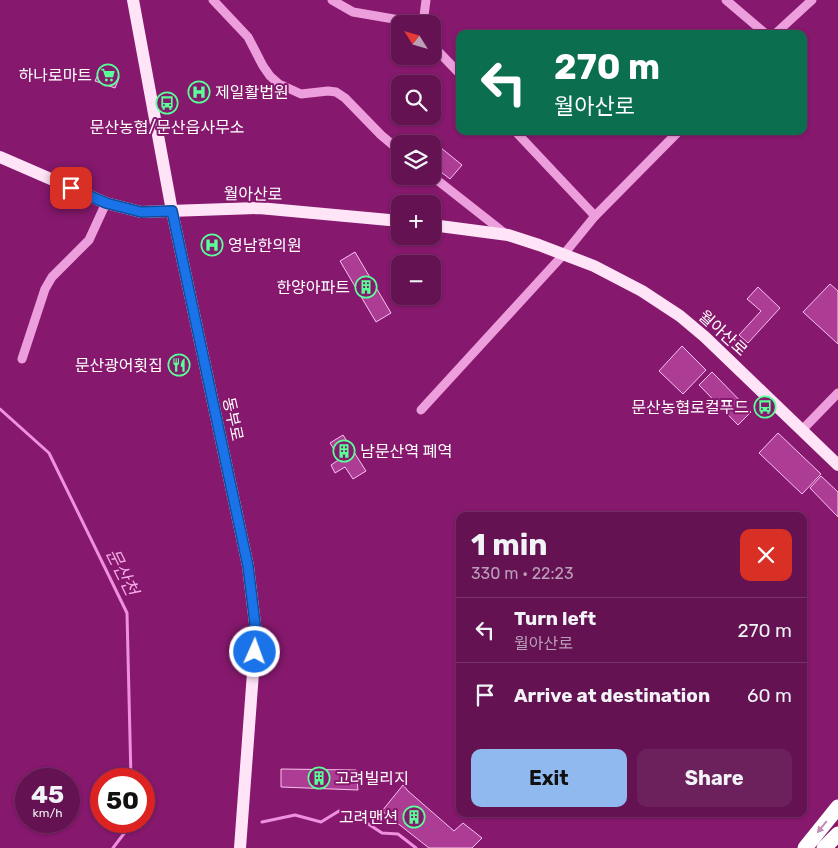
<!DOCTYPE html>
<meta charset="utf-8">
<style>
:root{--surface:#641252;--page:#6c205c;--text:#f1f3f6;--muted:#bb9eb8;--line:#783269;--accent:#90b9f0}
body{margin:0;font-family:Rubik,"Noto Sans KR",sans-serif;background:var(--page);color:var(--text);height:100vh;display:flex;flex-direction:column;font-size:19px;white-space:nowrap}
*{box-sizing:border-box;margin:0}
p{font-size:16px;color:var(--muted)}
.icon{flex:none;width:28px;height:28px;fill:none;stroke:currentColor;stroke-width:2;stroke-linecap:round;stroke-linejoin:round}
.map{position:relative;flex:1;overflow:hidden}
.panel{position:absolute;left:456px;top:512px;width:351px;height:305px;display:flex;flex-direction:column;background:var(--surface);border-radius:10px;box-shadow:0 1px 4px #0004,0 0 0 1px var(--line)}
.panel>*{flex:none}
.banner{position:absolute;left:456px;top:30px;width:351px;height:105px;border-radius:10px;box-shadow:0 1px 4px #0004,0 0 0 1px var(--line);background:#0b6e4f;color:#fff;overflow:hidden}
.needle{width:32px;rotate:307deg}
.buttons{position:absolute;left:391px;top:15px;display:grid;gap:10px}
.buttons a{display:grid;place-items:center;width:50px;height:50px;border-radius:10px;background:var(--surface);box-shadow:0 1px 4px #0004,0 0 0 1px var(--line);font-size:25px}
.speed{position:absolute;left:15px;top:768px;display:flex;gap:10px;font-size:25px;font-weight:700;text-align:center}
.speed>*{display:grid;place-content:center;width:65px;height:65px;border-radius:50%;background:var(--surface);box-shadow:0 1px 4px #0004,0 0 0 1px var(--line);line-height:1}
.speed small{font-size:12px;font-weight:400}
.speed .limit{border:8px solid #d22;background:#fff;color:#111}
.pin{position:absolute;display:grid;place-items:center;width:42px;height:42px;color:#fff;margin:-21px;border-radius:10px;box-shadow:0 2px 8px #0006}
.me{position:absolute;width:55px;margin:-28px;rotate:2deg;stroke-linejoin:round;filter:drop-shadow(0 0 4px #0008)}
.turn{display:flex;align-items:center;gap:18px;height:105px;padding:0 15px;font-size:22px}
.turn .icon{width:65px;height:65px;stroke-width:2.5}
.turn b{display:block;font-size:35px;line-height:42px}
.round{display:grid;place-items:center;flex:none;width:52px;height:52px;border-radius:10px;background:var(--page)}
.headline{display:flex;align-items:center;justify-content:space-between;height:85px;padding:0 15px}
h1{font-size:30px;font-weight:700;line-height:38px}
.primary-button{display:flex;gap:10px;margin-top:auto;padding:10px 15px}
.primary-button a{flex:1;height:58px;border-radius:10px;background:var(--accent);color:#111;font-size:20px;font-weight:700;line-height:58px;text-align:center}
.primary-button a+a{background:var(--page);color:var(--text)}
ul{padding:0;list-style:none}
li{display:flex;align-items:center;gap:15px;height:65px;padding:0 15px;border-top:1px solid var(--line)}
li div{flex:1}
li b{display:block;font-size:19px}
li em{font-style:normal}
.map>svg:first-child{display:block}
.lines{fill:none;stroke-linecap:round;stroke-linejoin:round}
.stream{stroke:#ef90dd;stroke-width:3}
.building{fill:#ad3c95;stroke:#f9c3ee}
.minor{stroke:#ed9edc;stroke-width:9}
.major{stroke:#ffe3f7;stroke-width:12}
.highway{stroke:#fff;stroke-width:15}
.oneway{fill:#c28cb6}
.route-casing{stroke:#114b97;stroke-width:12}
.route{stroke:#1a73e8;stroke-width:9}
.labels{text-anchor:middle;dominant-baseline:central;stroke-width:4;stroke-linejoin:round;paint-order:stroke}
.poi-label{font-size:16px;fill:#fff;stroke:#86186d;text-anchor:end}
.street-label{font-size:16px;fill:#fff;stroke:#86186d}
.water-label{font-size:18px;font-style:italic;fill:#f4a9e5;stroke:#86186d}
</style>
<div class="map">
<svg width="838" height="848" viewBox="0 0 838 848">
<rect width="100%" height="100%" fill="#86186d"/>
<g class="lines">
<!-- stream -->
<g class="stream">
<path d="M0 409 49 453 127 613 131 779"/>
<path d="M262 822 295 815 321 822 339 811 359 818 382 833 398 834 416 848"/>
<path d="M113 848 132 823V821"/>
</g>
</g>
<!-- building -->
<g class="building">
<path d="M102 66 118 72 119 78 115 88 95 81Z"/>
<path d="M435 143 462 165 450 179 432 165V146Z"/>
<path d="M355 252 391 313 376 322 340 261Z"/>
<path d="M830 284 838 291V344L803 312Z"/>
<path d="M758 287 780 308 748 343 739 335 761 311 747 299Z"/>
<path d="M682 346 706 370 683 394 659 371Z"/>
<path d="M712 372 751 412 738 425 699 385Z"/>
<path d="M778 433 821 474 802 494 759 453Z"/>
<path d="M343 435 366 471 353 479 345 467 335 473 331 465 340 459 330 443Z"/>
<path d="M821 476 838 492V517L810 488Z"/>
<path d="M281 769 356 770 358 790 281 787Z"/>
<path d="M403 785 408 791 454 831 463 823 482 838 472 848H429L382 811Z"/>
</g>
<g class="lines">
<!-- minor -->
<g class="minor">
<path d="M213 0 248 37 263 66 270 76 279 84 301 94 328 91 336 92 345 98 381 135 400 151"/>
<path d="M332 0 353 12 423 24"/>
<path d="M726 0 766 34"/>
<path d="M423 24 426 0"/>
<path d="M775 34 812 0"/>
<path d="M432 45 460 74"/>
<path d="M515 131 595 216"/>
<path d="M432 176 507 235"/>
<path d="M22 359 45 289 52 277 89 240 106 203"/>
<path d="M421 410 564 254 595 216 679 131"/>
<path d="M802 430 838 393"/>
</g>
<!-- major -->
<g class="major">
<path d="M133 0 172 211 248 566 256 632 240 848"/>
<path d="M0 157 106 203 141 212 259 208 400 221"/>
<path d="M432 225 508 235 539 245 594 266 642 291 680 316 705 337 838 465"/>
</g>
<!-- highway -->
<g class="highway">
<path d="M805 848 838 807"/>
<path d="M824 848 838 834"/>
</g>
</g>
<!-- one-way arrows -->
<defs><path id="oneway-solid" d="M-6-.8H1V-3.2L6.5 0L1 3.2V.8H-6Z" transform="scale(1.25)"/></defs>
<use class="oneway" href="#oneway-solid" transform="translate(822 827) rotate(129)"/>
<g class="lines">
<!-- route casing -->
<g class="route-casing">
<path id="route" d="M71 188 106 203 141 212 172 211 248 566 256 632 255 652"/>
</g>
<!-- route -->
<use href="#route" class="route"/>
</g>
<!-- icons -->
<defs>
<g id="supermarket-ring" transform="scale(1.125)"><circle r="9.5" fill="#86186d" stroke="#59ff97" stroke-width="1.5"/><path d="M-6-5.5h2.5l.6 2H6L4.5 2H-2.5L-4.4-4H-6ZM-1.5 3.2a1.3 1.3 0 1 0 .1 0ZM3 3.2a1.3 1.3 0 1 0 .1 0Z" fill="#59ff97"/></g>
<g id="hospital-ring" transform="scale(1.125)"><circle r="9.5" fill="#86186d" stroke="#59ff97" stroke-width="1.5"/><path d="M-5-5h3v3.5h4V-5h3V5h-3V1.5h-4V5h-3Z" fill="#59ff97"/></g>
<g id="bus-ring" transform="scale(1.125)"><circle r="9.5" fill="#86186d" stroke="#59ff97" stroke-width="1.5"/><path d="M-5-6H5V4H4V6H2V4H-2V6H-4V4H-5ZM-3.5-4V0h7V-4ZM-3.5 1.2v1.5H-2V1.2ZM2 1.2v1.5H3.5V1.2Z" fill="#59ff97"/></g>
<g id="building-ring" transform="scale(1.125)"><circle r="9.5" fill="#86186d" stroke="#59ff97" stroke-width="1.5"/><path d="M-4-6H4V6H1V3H-1V6H-4ZM-2.5-4.3h1.7v1.8h-1.7ZM.8-4.3h1.7v1.8H.8ZM-2.5-1h1.7V.8h-1.7ZM.8-1h1.7V.8H.8Z" fill="#59ff97"/></g>
<g id="restaurant-ring" transform="scale(1.125)"><circle r="9.5" fill="#86186d" stroke="#59ff97" stroke-width="1.5"/><path d="M-5-6h1v4h1v-4h1v4h1v-4h1v5L-1.5 .5V6h-2V.5L-5-1ZM5-6V6H3V1.5H1.5Q1.5-4 5-6Z" fill="#59ff97"/></g>
</defs>
<g fill-rule="evenodd">
<use href="#supermarket-ring" x="108" y="75"/>
<use href="#hospital-ring" x="199" y="92"/>
<use href="#bus-ring" x="167" y="103"/>
<use href="#hospital-ring" x="212" y="245"/>
<use href="#building-ring" x="366" y="287"/>
<use href="#restaurant-ring" x="179" y="365"/>
<use href="#bus-ring" x="765" y="407"/>
<use href="#building-ring" x="344" y="451"/>
<use href="#building-ring" x="319" y="778"/>
<use href="#building-ring" x="414" y="817"/>
</g>
<g class="labels">
<!-- poi labels -->
<g class="poi-label">
<text x="92" y="75">하나로마트</text>
<text x="215" y="92" text-anchor="start">제일활법원</text>
<text x="167" y="127" text-anchor="middle">문산농협/문산읍사무소</text>
<text x="228" y="245" text-anchor="start">영남한의원</text>
<text x="350" y="287">한양아파트</text>
<text x="163" y="365">문산광어횟집</text>
<text x="749" y="407">문산농협로컬푸드</text>
<text x="360" y="451" text-anchor="start">남문산역 폐역</text>
<text x="335" y="778" text-anchor="start">고려빌리지</text>
<text x="398" y="817">고려맨션</text>
</g>
<!-- street labels -->
<g class="street-label">
<text transform="translate(253 194) rotate(1)">월아산로</text>
<text transform="translate(723 333) rotate(42)">월아산로</text>
<text transform="translate(233 419) rotate(78)">동부로</text>
</g>
<!-- water labels -->
<g class="water-label">
<text transform="translate(122 572) rotate(64)">문산천</text>
</g>
</g>
</svg>
<div class="buttons">
<a><svg class="needle" viewBox="-14 -14 28 28"><path d="M0-13l5 13h-10z" fill="#e53935"/><path d="M0 13l5-13h-10z" fill="#bb9eb8"/></svg></a>
<a><svg class="icon" aria-label="search" viewBox="0 0 24 24"><circle cx="10" cy="10" r="6"/><path d="M15 15l6 6"/></svg></a>
<a><svg class="icon" aria-label="layers" viewBox="0 0 24 24"><path d="M12 4l9 5-9 5-9-5zM3 14l9 5 9-5"/></svg></a>
<a>+</a>
<a>−</a>
</div>
<div class="speed"><div>45<small>km/h</small></div><div class="limit">50</div></div>
<div class="pin" style="left:71px;top:188px;background:#d93025"><svg class="icon" aria-label="arrive" viewBox="0 0 24 24"><path d="M6 21V4h12l-3 4 3 4H6"/></svg></div>
<svg class="me" style="left:255px;top:652px" viewBox="-20 -20 40 40"><circle r="17" fill="#1a73e8" stroke="#fff" stroke-width="3"/><path d="M0-11L8 9 0 5-8 9z" fill="#fff"/></svg>
<div class="banner">
<div class="turn"><svg class="icon" aria-label="left" viewBox="0 0 24 24"><path d="M17 20v-9H6M10 6l-5 5 5 5"/></svg><div><b>270 m</b>월아산로</div></div>
</div>
<section class="panel">
<div class="headline"><div><h1>1 min</h1><p>330 m · 22:23</p></div><a class="round" style="background:#d93025;color:#fff"><svg class="icon" aria-label="close" viewBox="0 0 24 24"><path d="M6 6l12 12M18 6L6 18"/></svg></a></div>
<ul>
<li><svg class="icon" aria-label="left" viewBox="0 0 24 24"><path d="M17 20v-9H6M10 6l-5 5 5 5"/></svg><div><b>Turn left</b><p>월아산로</p></div><em>270 m</em></li>
<li><svg class="icon" aria-label="arrive" viewBox="0 0 24 24"><path d="M6 21V4h12l-3 4 3 4H6"/></svg><div><b>Arrive at destination</b></div><em>60 m</em></li>
</ul>
<div class="primary-button"><a>Exit</a><a>Share</a></div>
</section>
</div>
